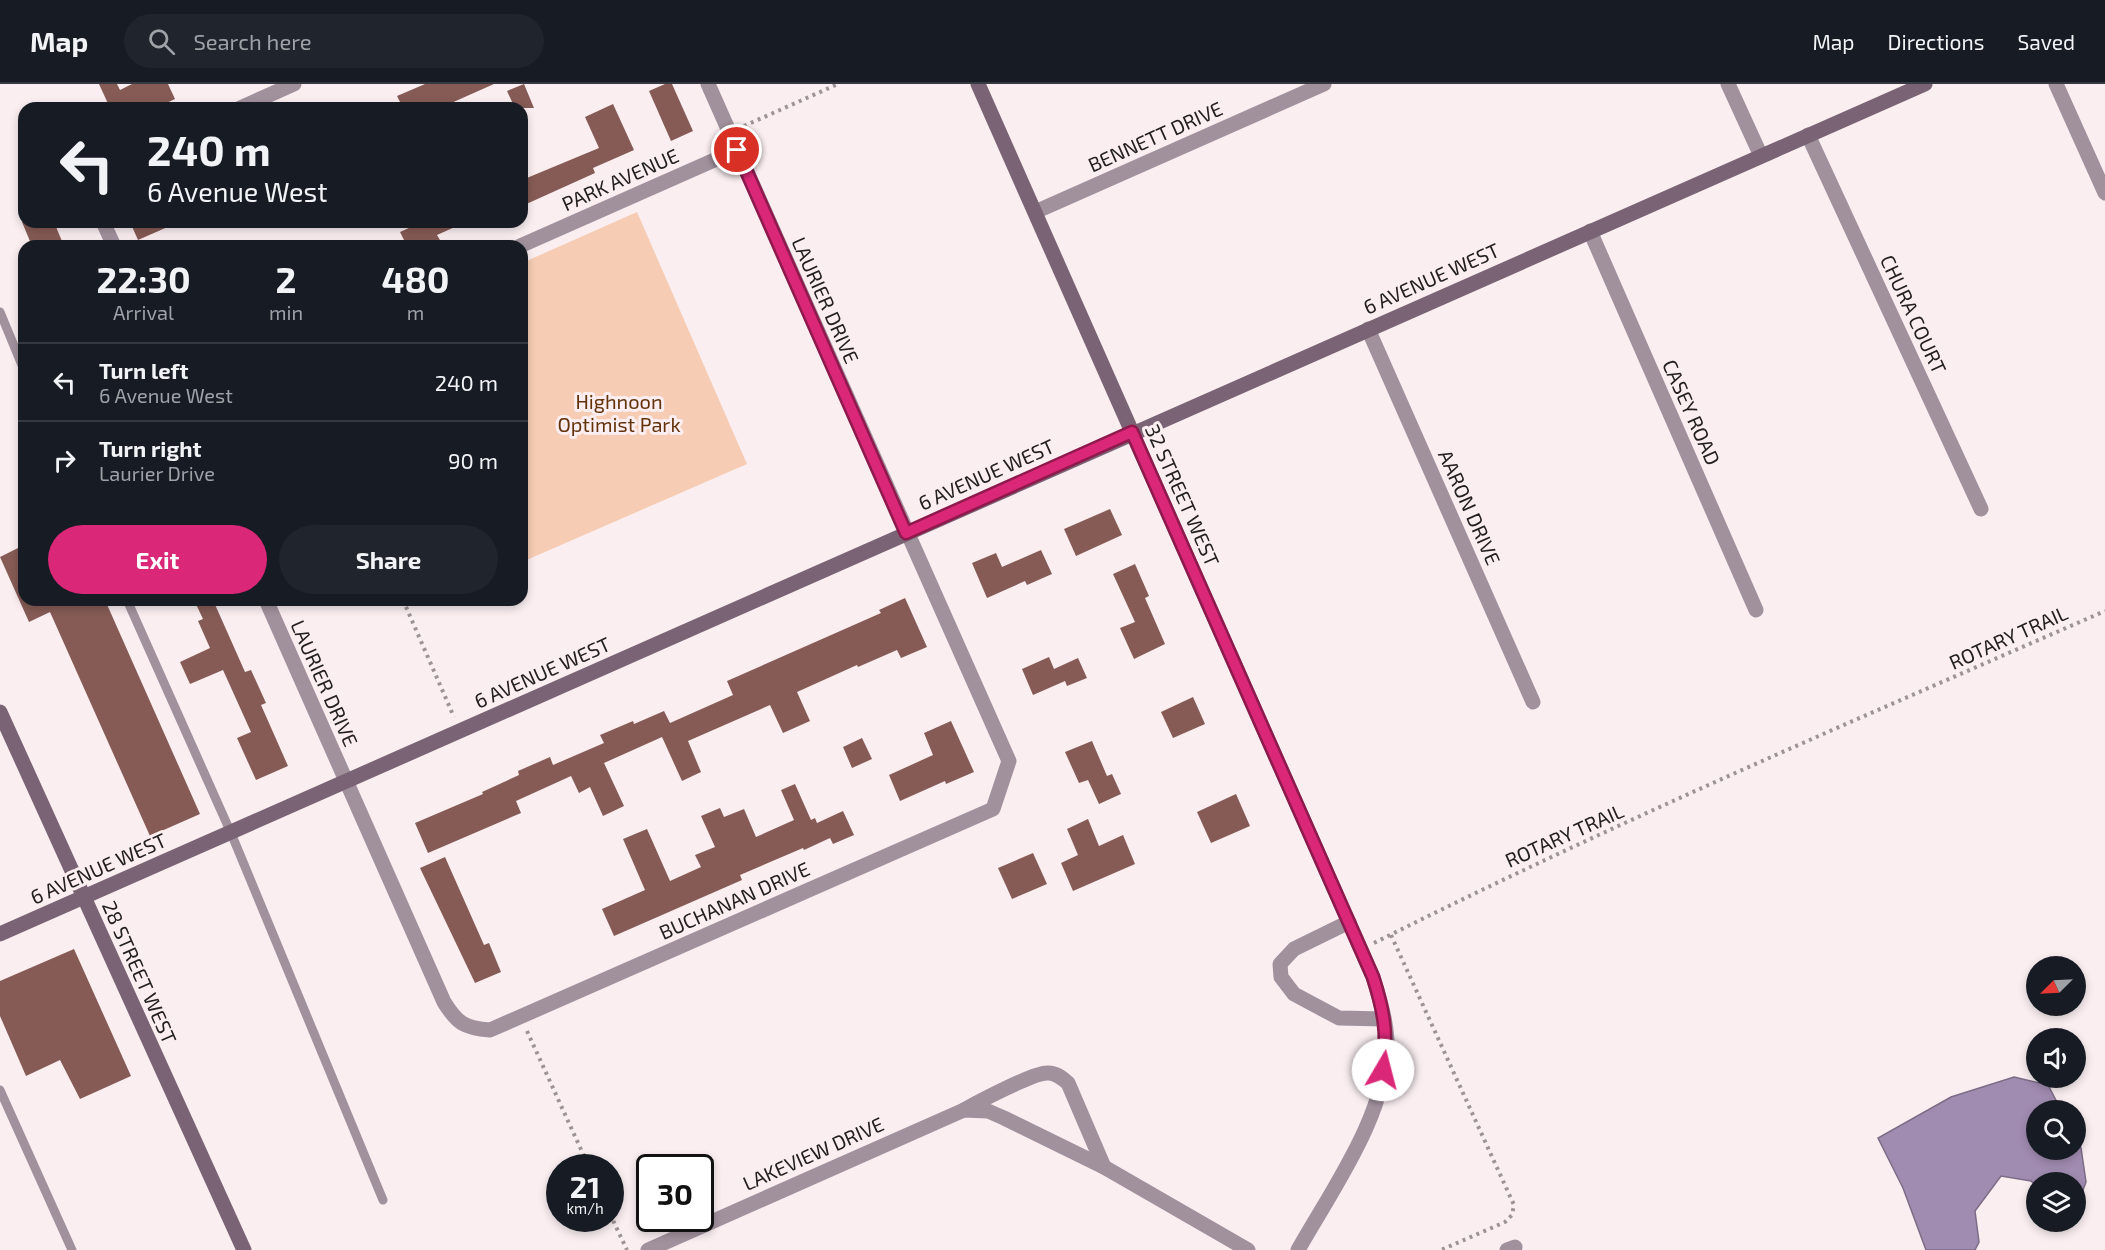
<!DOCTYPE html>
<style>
:root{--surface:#171b24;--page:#20242c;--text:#f1f3f6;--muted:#9ea1a6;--line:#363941;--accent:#db2777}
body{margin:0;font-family:"Exo 2",sans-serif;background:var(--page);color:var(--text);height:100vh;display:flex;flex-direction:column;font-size:22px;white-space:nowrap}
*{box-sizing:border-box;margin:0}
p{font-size:20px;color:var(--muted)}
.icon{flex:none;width:33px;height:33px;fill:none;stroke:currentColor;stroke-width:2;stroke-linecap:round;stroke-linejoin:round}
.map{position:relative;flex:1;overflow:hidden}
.drawer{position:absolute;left:18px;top:156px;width:510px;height:366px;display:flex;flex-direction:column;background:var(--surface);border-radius:18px;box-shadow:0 3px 9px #0003}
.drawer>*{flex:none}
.banner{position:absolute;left:18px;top:18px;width:510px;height:126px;border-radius:18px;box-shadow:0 3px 9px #0003;background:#171b24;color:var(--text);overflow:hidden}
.needle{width:39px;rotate:246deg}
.tools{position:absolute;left:2026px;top:872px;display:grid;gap:12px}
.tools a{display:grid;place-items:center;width:60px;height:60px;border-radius:50%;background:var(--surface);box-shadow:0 3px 9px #0003;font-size:30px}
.speed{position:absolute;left:546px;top:1070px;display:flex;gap:12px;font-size:30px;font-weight:700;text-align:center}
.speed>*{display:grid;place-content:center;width:78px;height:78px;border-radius:50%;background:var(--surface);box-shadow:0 3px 9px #0003;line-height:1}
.speed small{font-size:15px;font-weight:400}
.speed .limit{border:3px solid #111;border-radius:9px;background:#fff;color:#111}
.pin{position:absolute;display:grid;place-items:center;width:51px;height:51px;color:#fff;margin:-26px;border:3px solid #fff;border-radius:50%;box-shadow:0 2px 6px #0007}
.me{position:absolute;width:66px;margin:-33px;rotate:8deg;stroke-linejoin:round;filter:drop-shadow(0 0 4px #0008)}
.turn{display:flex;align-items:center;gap:21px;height:126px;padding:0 30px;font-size:27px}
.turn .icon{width:78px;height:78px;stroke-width:2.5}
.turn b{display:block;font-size:42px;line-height:51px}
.eta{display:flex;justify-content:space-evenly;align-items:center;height:102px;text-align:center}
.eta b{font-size:36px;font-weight:700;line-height:42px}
.primary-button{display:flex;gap:12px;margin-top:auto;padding:12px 30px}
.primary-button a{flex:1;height:69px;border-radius:36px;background:var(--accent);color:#fff;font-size:24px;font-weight:700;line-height:69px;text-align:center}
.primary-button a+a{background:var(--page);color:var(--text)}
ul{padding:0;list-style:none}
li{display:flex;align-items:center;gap:18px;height:78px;padding:0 30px;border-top:2px solid var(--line)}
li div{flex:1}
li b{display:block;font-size:22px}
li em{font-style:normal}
header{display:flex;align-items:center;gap:36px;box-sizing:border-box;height:84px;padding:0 30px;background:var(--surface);border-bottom:2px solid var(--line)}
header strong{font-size:28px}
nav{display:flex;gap:33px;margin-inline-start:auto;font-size:21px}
.search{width:420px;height:54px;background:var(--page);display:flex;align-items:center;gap:15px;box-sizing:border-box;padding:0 21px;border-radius:33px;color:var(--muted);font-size:22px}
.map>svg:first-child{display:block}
.green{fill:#f6cdb4}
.water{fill:#a18cb1;stroke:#7c6c86;stroke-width:1.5}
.building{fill:#865b55}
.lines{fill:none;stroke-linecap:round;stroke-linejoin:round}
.path{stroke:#9d9496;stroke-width:4;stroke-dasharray:3 4.5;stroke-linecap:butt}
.lane{stroke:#a1919d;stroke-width:9}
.street{stroke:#a1919d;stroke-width:15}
.secondary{stroke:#7a6374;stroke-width:15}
.route-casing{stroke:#8e194d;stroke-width:15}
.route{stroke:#db2777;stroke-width:10}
.labels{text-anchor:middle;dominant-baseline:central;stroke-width:6;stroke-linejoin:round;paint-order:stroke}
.street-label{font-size:20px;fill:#242021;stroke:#faeef1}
.park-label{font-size:20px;fill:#64320a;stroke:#faeef1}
</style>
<header>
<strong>Map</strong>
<div class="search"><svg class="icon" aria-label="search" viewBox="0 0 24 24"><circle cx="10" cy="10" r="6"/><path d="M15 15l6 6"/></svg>Search here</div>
<nav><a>Map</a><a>Directions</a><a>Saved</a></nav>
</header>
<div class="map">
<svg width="2105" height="1166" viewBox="0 0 2105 1166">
<rect width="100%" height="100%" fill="#faeef1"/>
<!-- green -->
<path class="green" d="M637 128 747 380 522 478V179Z"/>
<!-- water -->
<path class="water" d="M2014 993 2048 1001 2061 1026H2037V1065H2076V1054L2081 1064 2086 1098 2076 1125V1098H2037V1103L2031 1097 2001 1092 1975 1127 1979 1158 1975 1166H1926L1903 1104 1878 1054 1951 1013Z"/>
<!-- building -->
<g class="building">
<path d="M99 0H117L120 6 132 0H168L175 15 156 24H110Z"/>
<path d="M425 0H494L440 24H403L397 12Z"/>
<path d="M524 0 534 24H515L507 7Z"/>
<path d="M665 0H672L693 47 671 57 649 7Z"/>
<path d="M613 20 634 66 593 84 595 89 522 122V96L599 64 585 33Z"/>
<path d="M22 138H54L64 162H32Z"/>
<path d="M130 138H179L138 156Z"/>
<path d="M422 138H466L437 151 440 156 427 162H407L400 148Z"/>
<path d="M1110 425 1122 451 1076 472 1064 445Z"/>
<path d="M24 461V516H105L200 730 150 752 50 528 29 538 0 473Z"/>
<path d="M1041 466 1052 490 1027 501 1025 497 987 514 972 479 996 469 1002 483Z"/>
<path d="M1135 480 1149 512 1145 514 1165 560 1134 575 1120 544 1135 538 1113 490Z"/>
<path d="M905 514 927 563 901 574 897 566 858 583 857 581 797 608 810 637 783 649 770 621 688 657 701 688 682 697 662 653 604 679 624 722 603 732 590 703 579 709 571 692 516 717 521 729 428 769 415 739 483 710 482 708 519 691 518 687 550 673 553 681 604 659 600 651 633 637 634 640 664 627 670 639 733 611 727 597 881 529 879 526Z"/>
<path d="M194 516H213L245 588 251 586 266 619 261 621 288 682 256 696 237 654 251 648 223 586 190 600 180 578 210 564 198 537 203 535Z"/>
<path d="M1049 573 1054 585 1078 574 1087 594 1067 602 1065 597 1033 611 1022 585Z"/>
<path d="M1193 613 1205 640 1173 654 1161 628Z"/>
<path d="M951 637 974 688 946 700 945 697 900 717 889 691 933 671 924 649Z"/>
<path d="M862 654 872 675 852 684 843 663Z"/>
<path d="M1092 657 1107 692 1112 690 1121 710 1099 720 1088 696 1079 699 1065 668Z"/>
<path d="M795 700 811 736 815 734 817 739 843 727 854 751 833 760 830 754 804 766 803 764 740 791 742 796 614 852 602 825 645 806 623 755 647 745 670 797 701 783 695 771 715 763 701 732 720 724 724 733 744 725 756 753 794 736 781 706Z"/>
<path d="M1236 710 1250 742 1211 759 1197 728Z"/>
<path d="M1088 735 1099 762 1123 751 1135 780 1073 807 1061 779 1078 771 1067 745Z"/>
<path d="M1033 769 1047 800 1012 815 998 784Z"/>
<path d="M445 773 484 861 489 859 501 888 475 899 420 784Z"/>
<path d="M74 865 131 992 80 1015 60 976 26 992 0 932V897Z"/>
</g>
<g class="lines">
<!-- path -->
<g class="path">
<path d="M744 42 838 0"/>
<path d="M403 516 454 633"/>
<path d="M1391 851 1514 1121 1512 1131 1505 1138 1441 1166"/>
<path d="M1374 859C1613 739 1860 634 2105 527"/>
<path d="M527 947 589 1083"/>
<path d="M610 1130 627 1166"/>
</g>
<!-- lane -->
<g class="lane">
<path d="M0 228 24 286"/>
<path d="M127 516 231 749 383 1116"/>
<path d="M0 1006 72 1166"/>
</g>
<!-- street -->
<g class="street">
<path d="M1728 0 1761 72"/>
<path d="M2056 0 2105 109"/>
<path d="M240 24 294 0"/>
<path d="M1808 51 1981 425"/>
<path d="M1035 128 1324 0"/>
<path d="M103 138 114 162"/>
<path d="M1590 147 1756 526"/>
<path d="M520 162 737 66"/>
<path d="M1368 245 1533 618"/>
<path d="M1132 348 1373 893C1379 913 1386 935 1387 956 1388 1029 1333 1104 1298 1166"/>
<path d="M266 516 444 918C457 939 464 944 490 946L993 725 1009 677 708 0"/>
<path d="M1349 838 1294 865 1280 880 1281 893 1294 910 1339 934 1384 935"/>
<path d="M964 1026C978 1018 1033 989 1047 989 1055 988 1062 994 1068 999L1104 1083"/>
<path d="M648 1166 964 1026 988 1027 1004 1034 1104 1083 1248 1166"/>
<path d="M1507 1166 1515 1163"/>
</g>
<!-- secondary -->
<g class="secondary">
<path d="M978 0 1132 348"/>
<path d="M0 628 244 1166"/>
<path d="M0 850 1925 0"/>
</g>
</g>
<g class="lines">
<!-- route casing -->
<g class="route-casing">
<path id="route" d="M737 66 906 449 1132 348 1373 893C1384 927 1388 951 1383 986"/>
</g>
<!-- route -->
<use href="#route" class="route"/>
</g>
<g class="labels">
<!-- street labels -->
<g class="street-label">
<text transform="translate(1155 52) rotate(-24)">BENNETT DRIVE</text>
<text transform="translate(620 95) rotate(-24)">PARK AVENUE</text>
<text transform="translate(1431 194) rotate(-24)">6 AVENUE WEST</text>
<text transform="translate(826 216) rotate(66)">LAURIER DRIVE</text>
<text transform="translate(1914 230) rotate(65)">CHURA COURT</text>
<text transform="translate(1692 328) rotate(66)">CASEY ROAD</text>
<text transform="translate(986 390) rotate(-24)">6 AVENUE WEST</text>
<text transform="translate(1183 411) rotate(66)">32 STREET WEST</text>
<text transform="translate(1470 423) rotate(66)">AARON DRIVE</text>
<text transform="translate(2008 553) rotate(-24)">ROTARY TRAIL</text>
<text transform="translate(542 588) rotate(-24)">6 AVENUE WEST</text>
<text transform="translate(325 599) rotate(66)">LAURIER DRIVE</text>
<text transform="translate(1564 751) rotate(-24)">ROTARY TRAIL</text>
<text transform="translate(98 784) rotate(-24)">6 AVENUE WEST</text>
<text transform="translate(734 816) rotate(-24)">BUCHANAN DRIVE</text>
<text transform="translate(140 888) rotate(66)">28 STREET WEST</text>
<text transform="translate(813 1069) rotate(-24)">LAKEVIEW DRIVE</text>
</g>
<!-- park labels -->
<g class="park-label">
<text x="619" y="317">Highnoon<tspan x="619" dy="23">Optimist Park</tspan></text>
</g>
</g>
</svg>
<div class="tools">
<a><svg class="needle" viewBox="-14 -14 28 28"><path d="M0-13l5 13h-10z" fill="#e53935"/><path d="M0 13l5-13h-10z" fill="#9ea1a6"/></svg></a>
<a><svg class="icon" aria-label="sound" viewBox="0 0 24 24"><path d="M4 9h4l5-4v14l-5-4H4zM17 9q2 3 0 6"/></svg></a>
<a><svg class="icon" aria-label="search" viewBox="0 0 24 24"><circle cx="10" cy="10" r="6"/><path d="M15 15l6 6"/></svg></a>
<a><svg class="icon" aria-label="layers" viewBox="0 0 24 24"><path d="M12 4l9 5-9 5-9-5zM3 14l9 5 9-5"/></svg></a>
</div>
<div class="speed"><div>21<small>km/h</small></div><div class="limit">30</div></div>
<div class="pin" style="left:737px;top:66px;background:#d93025"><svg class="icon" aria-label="arrive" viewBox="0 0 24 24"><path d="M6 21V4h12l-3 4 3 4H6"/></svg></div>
<svg class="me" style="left:1383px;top:986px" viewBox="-20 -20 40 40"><circle r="19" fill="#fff"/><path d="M0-13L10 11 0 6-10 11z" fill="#db2777"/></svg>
<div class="banner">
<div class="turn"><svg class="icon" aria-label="left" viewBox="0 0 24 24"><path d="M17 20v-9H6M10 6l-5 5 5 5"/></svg><div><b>240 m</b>6 Avenue West</div></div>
</div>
<section class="drawer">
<div class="eta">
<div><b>22:30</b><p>Arrival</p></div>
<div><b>2</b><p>min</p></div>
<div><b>480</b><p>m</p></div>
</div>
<ul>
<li><svg class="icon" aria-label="left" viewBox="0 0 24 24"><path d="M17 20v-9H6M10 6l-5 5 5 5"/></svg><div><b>Turn left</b><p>6 Avenue West</p></div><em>240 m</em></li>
<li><svg class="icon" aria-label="right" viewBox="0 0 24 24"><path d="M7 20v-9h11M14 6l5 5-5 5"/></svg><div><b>Turn right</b><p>Laurier Drive</p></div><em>90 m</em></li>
</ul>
<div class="primary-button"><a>Exit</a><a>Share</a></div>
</section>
</div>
